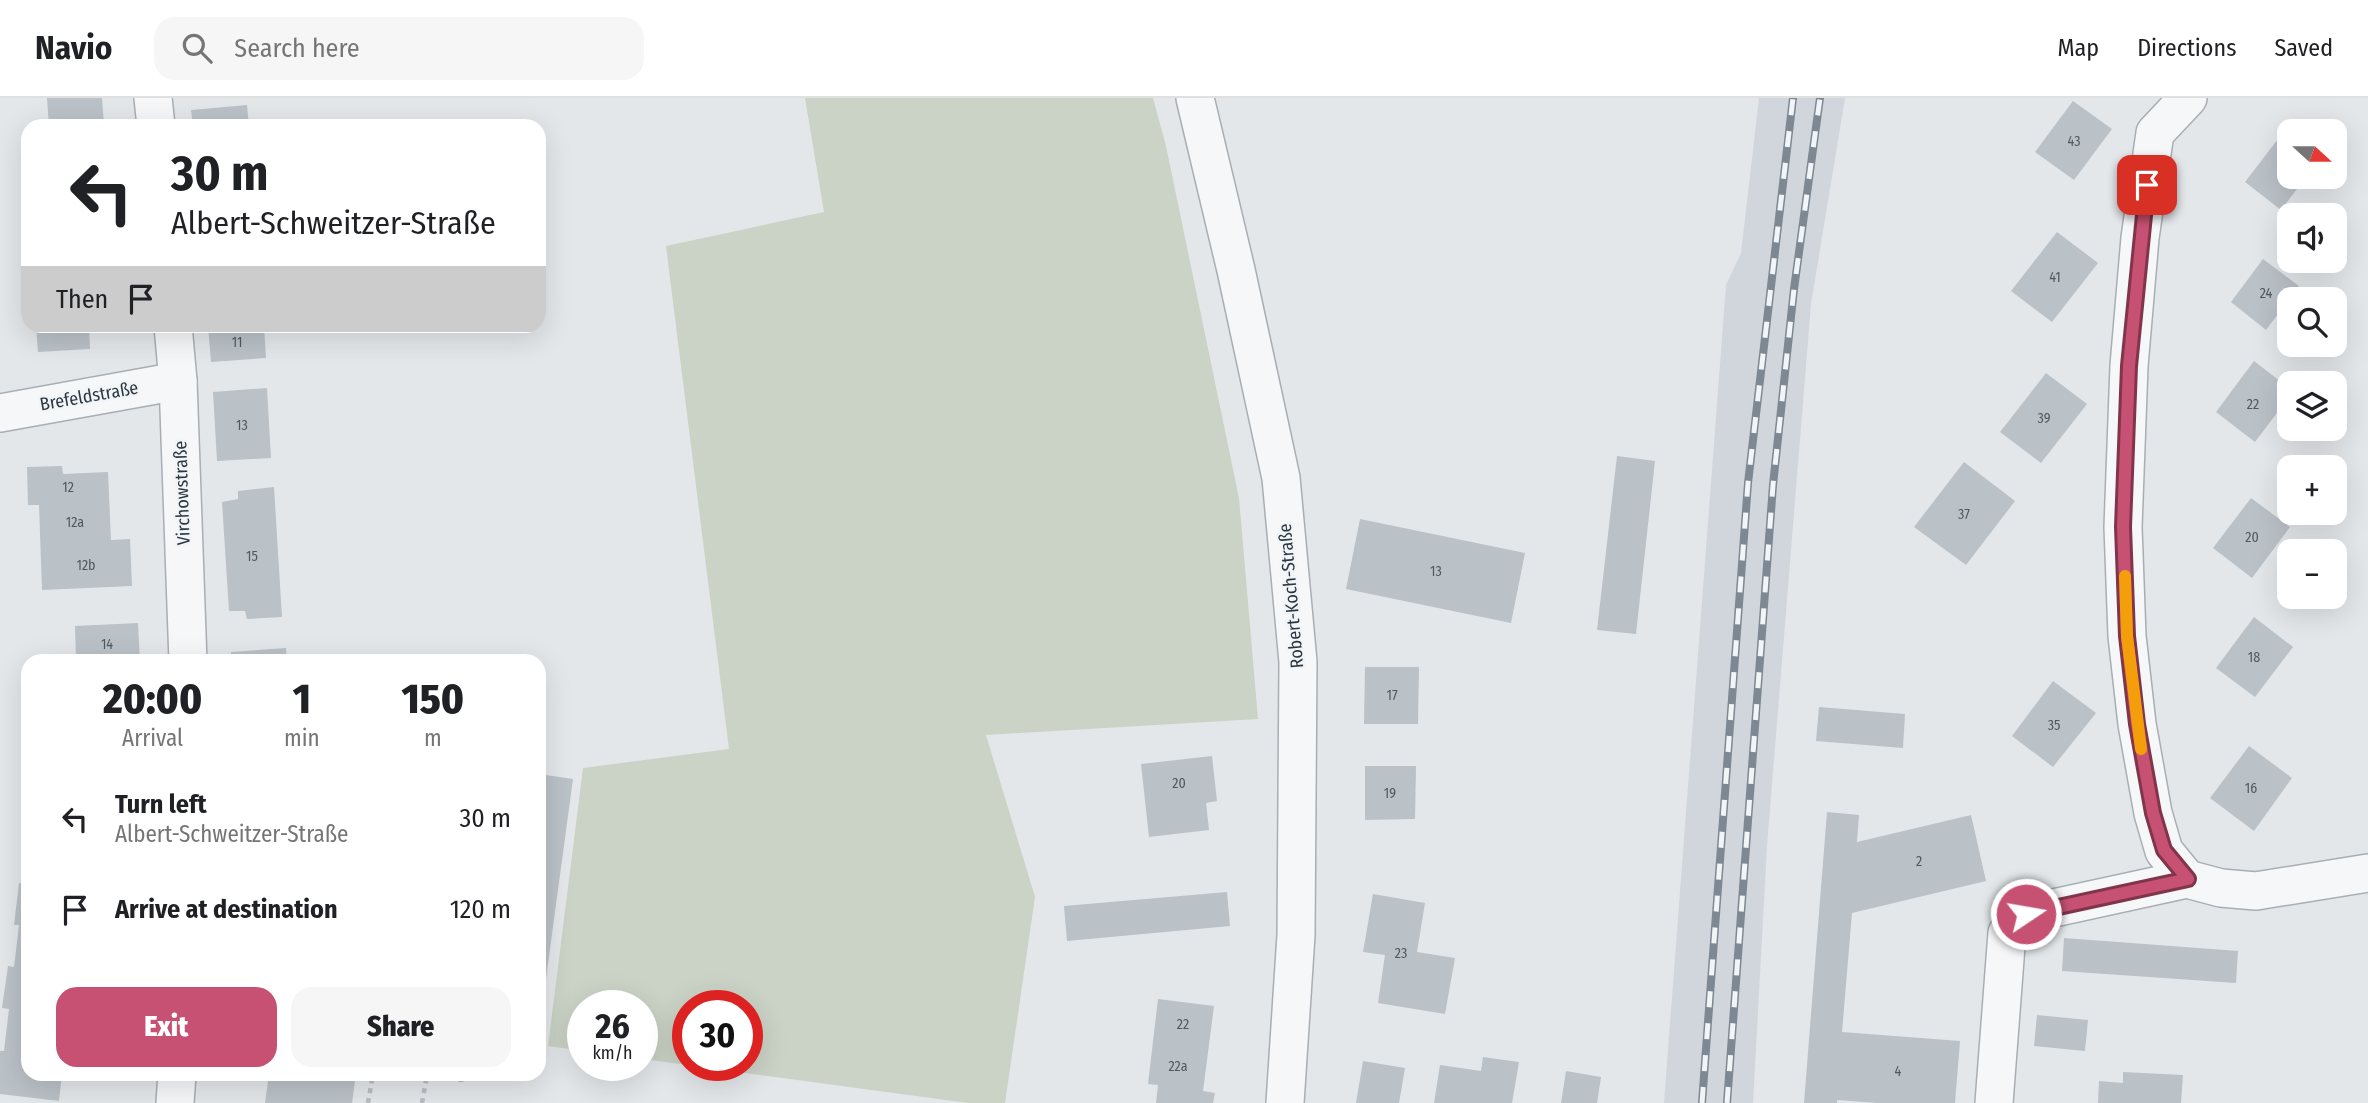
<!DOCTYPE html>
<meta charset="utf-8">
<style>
:root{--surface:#fff;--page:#f6f6f6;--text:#202124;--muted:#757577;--line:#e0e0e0;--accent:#c65172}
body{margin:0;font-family:"Fira Sans Condensed",sans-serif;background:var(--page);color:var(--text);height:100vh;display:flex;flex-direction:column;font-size:26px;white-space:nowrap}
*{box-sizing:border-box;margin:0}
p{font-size:23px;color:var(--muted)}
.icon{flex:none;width:38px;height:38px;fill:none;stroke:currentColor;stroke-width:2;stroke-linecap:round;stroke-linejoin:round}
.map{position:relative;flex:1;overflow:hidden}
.panel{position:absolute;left:21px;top:556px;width:525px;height:427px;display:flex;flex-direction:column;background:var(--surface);border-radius:21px;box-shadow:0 7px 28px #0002}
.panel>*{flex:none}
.guide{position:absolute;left:21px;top:21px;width:525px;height:214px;border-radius:21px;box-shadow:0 7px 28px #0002;background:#fff;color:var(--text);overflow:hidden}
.needle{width:46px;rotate:111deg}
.controls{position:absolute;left:2277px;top:21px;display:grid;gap:14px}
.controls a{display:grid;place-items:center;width:70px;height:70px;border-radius:14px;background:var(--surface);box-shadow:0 7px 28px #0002;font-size:35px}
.speed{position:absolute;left:567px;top:892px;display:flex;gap:14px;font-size:35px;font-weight:700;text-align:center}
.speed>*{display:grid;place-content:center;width:91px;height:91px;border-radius:50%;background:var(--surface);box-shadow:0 7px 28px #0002;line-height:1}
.speed small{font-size:18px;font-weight:400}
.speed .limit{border:10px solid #d22;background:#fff;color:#111}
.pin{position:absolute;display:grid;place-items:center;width:60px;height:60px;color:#fff;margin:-30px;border-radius:14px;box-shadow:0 4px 10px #0006}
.me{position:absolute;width:77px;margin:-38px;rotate:78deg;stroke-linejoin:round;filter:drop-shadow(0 0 5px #0008)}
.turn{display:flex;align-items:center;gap:24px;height:147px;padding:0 35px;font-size:32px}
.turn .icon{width:91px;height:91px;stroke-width:2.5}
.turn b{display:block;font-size:49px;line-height:60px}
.then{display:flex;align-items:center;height:66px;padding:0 35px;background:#0003;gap:14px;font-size:26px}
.eta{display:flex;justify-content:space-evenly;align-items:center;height:119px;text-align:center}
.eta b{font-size:42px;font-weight:800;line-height:49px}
.button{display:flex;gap:14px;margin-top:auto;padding:14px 35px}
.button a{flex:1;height:80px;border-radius:21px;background:var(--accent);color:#fff;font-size:28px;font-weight:800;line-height:80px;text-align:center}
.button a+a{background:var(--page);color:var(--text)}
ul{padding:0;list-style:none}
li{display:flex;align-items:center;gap:21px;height:91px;padding:0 35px}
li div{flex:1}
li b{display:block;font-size:26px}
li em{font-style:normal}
header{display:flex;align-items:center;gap:42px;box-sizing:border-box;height:98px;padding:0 35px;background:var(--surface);border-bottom:2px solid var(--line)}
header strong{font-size:33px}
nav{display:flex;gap:38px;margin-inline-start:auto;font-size:24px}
.search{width:490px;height:63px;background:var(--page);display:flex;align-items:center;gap:18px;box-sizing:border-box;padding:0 24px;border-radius:21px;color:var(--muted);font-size:26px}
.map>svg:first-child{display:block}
.built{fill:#d1d6dc}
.grass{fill:#cad3c5}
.building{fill:#bac1c7}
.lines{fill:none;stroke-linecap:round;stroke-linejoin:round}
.street-casing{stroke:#a8aeb4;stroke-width:40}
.path{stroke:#b9bdc2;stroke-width:4.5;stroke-dasharray:5 5;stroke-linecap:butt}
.street{stroke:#f5f7f9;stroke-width:37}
.rail-casing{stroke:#7d8893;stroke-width:8}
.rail{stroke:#f2f5f7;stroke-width:5;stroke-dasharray:16;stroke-linecap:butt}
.route-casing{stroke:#81354a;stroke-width:18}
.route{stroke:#c65172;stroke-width:12}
.slow{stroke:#f59e0b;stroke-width:12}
.labels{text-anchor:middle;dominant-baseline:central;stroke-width:5;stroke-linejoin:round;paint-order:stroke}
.number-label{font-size:14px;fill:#505962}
.street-label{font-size:18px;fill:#2c3641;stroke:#f2f5f7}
</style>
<header>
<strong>Navio</strong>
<div class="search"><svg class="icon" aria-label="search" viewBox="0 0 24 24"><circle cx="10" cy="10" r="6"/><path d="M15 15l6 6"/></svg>Search here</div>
<nav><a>Map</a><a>Directions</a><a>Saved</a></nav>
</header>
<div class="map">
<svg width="2368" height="1005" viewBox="0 0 2368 1005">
<rect width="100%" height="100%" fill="#e3e7ea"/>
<!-- built -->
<path class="built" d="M1759 0H1845L1811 206 1767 748 1753 1005H1664L1726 187 1741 155Z"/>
<!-- grass -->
<path class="grass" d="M805 0H1153L1166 48 1239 400 1258 621 986 637 1035 799 1005 1005H968L693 968H747V908H688V967L642 961V908H583V953L548 948 583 670 729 651 666 148 824 114Z"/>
<!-- building -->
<g class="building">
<path d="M47 0H102L104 28H49Z"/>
<path d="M2073 3 2112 31 2074 82 2035 54Z"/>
<path d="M247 7 249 28H193L191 12Z"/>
<path d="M2278 41 2289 50V79H2306L2281 112 2245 84Z"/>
<path d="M2057 134 2098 165 2052 224 2011 193Z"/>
<path d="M2263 161 2299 188 2266 232 2231 204Z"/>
<path d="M36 228H89L90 251 38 254Z"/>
<path d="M208 228H264L266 260 211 264Z"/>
<path d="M2254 263 2289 290V299L2255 344 2216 314Z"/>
<path d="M2046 275 2087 306 2041 365 2000 334Z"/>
<path d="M267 290 271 360 217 363 213 294Z"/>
<path d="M1617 358 1655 363 1636 536 1597 532Z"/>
<path d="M1964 364 2015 403 1966 467 1914 429Z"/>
<path d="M62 368 63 376 108 374 111 442 130 441 132 488 42 492 39 407H28L27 369Z"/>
<path d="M274 389 282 519 247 521 245 513H229L222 404 238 401V393Z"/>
<path d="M2251 400 2290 429 2252 480 2213 450Z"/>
<path d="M1360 421 1525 455 1511 525 1346 491Z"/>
<path d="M2254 519 2293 549 2255 599 2216 570Z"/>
<path d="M138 525 140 564H76L75 528Z"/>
<path d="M286 550 287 564H231V554Z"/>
<path d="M1365 569H1419L1418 626H1364Z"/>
<path d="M2053 583 2096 615 2053 669 2012 638Z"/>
<path d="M1819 609 1905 616 1903 650 1816 643Z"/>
<path d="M2249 648 2292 680 2254 733 2210 700Z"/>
<path d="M1212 658 1217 703 1206 705 1209 732 1149 739 1141 666Z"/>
<path d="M1365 668H1416L1415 721 1365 722Z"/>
<path d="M539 676 573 681 544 895 539 894Z"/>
<path d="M1827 714 1859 717 1857 744 1971 717 1986 783 1852 815 1842 934 1960 943 1955 1005H1878L1837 1002V1005H1804Z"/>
<path d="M26 777 28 976H62L59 1003 0 996V953H4L9 911 2 910 8 868 14 869 19 827H14L19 785H25Z"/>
<path d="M1227 794 1230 828 1067 843 1064 808Z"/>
<path d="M1373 796 1425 805 1417 854 1455 860 1445 916 1378 905 1385 857 1363 854Z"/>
<path d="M2064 840 2238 853 2236 885 2062 873Z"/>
<path d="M1158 901 1214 908 1203 993 1215 995 1213 1005H1156L1158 987 1148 986Z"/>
<path d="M2037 917 2088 922 2085 953 2034 948Z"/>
<path d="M1483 959 1519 964 1512 1005H1434L1440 967 1481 973Z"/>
<path d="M1363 963 1405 970 1399 1005H1356Z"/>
<path d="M1566 973 1601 979 1597 1005H1561Z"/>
<path d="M2123 974 2183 977 2181 1005H2098L2099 983 2123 985Z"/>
<path d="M269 976H356L352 1005H265Z"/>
</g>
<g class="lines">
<!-- street casing -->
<g class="street-casing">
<g id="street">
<path d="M153 0 156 28"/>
<path d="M1195 0 1236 172 1281 380 1298 564 1296 837 1285 1005"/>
<path d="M2188 0 2155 35 2140 140 2129 268 2123 429 2127 538 2137 626 2153 715 2164 753 2187 781 2221 790 2256 793 2368 775"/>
<path d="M173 228 178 283 188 564"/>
<path d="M0 315 178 283"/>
<path d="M175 1005 177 976"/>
<path d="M1994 1005 2007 835 2026 816 2187 781"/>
</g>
</g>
<!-- path -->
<g class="path">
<path d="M368 1005 373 976"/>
<path d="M422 1005 427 977 462 982 463 976"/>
</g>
<!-- street -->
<use href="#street" class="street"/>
<!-- rail casing -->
<g class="rail-casing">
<g id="rail">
<path d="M1702 1005 1748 385 1793 0"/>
<path d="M1727 1005 1773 387 1794 191 1820 0"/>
</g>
</g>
<!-- rail -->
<use href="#rail" class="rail"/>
</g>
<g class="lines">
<!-- route casing -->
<g class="route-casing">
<path id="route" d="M2026 816 2188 781 2164 752 2153 715 2137 626 2127 538 2123 429 2129 268 2147 87"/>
</g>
<!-- route -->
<use href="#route" class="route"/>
<!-- slow -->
<path class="slow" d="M2125 478 2127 538 2141 651"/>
</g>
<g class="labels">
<!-- number labels -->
<g class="number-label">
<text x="2074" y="43">43</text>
<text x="2055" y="179">41</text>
<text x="2266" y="195">24</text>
<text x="237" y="244">11</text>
<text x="2253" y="306">22</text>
<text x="2044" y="320">39</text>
<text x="242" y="327">13</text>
<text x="68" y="389">12</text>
<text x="1964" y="416">37</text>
<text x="75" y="424">12a</text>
<text x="2252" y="439">20</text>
<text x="252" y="458">15</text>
<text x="86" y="467">12b</text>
<text x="1436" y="473">13</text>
<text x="107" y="546">14</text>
<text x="2254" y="559">18</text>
<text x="1392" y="597">17</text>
<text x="2054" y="627">35</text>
<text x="1179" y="685">20</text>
<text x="2251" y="690">16</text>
<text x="1390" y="695">19</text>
<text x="1919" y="763">2</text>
<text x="1401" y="855">23</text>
<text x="1183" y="926">22</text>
<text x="1178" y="968">22a</text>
<text x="1898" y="973">4</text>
</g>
<!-- street labels -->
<g class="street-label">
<text transform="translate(89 298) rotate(-10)">Brefeldstraße</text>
<text transform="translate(182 395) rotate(-92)">Virchowstraße</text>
<text transform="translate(1291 498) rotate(-95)">Robert-Koch-Straße</text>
</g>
</g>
</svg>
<div class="controls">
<a><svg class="needle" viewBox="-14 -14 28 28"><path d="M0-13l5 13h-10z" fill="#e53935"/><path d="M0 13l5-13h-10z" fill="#757577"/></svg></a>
<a><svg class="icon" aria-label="sound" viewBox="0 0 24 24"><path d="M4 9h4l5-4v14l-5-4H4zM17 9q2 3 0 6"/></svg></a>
<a><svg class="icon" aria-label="search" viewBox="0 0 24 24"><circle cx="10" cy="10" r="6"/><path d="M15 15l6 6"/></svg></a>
<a><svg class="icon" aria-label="layers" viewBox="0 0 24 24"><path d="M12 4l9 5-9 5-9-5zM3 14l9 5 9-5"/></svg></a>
<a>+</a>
<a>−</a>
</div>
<div class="speed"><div>26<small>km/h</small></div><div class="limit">30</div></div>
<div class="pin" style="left:2147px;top:87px;background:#d93025"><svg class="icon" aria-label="arrive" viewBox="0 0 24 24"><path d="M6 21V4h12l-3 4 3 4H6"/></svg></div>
<svg class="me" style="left:2026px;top:816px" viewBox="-20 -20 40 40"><circle r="17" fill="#c65172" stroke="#fff" stroke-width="3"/><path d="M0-11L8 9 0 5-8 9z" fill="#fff"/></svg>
<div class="guide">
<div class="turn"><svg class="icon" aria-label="left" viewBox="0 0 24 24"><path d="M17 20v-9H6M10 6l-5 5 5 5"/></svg><div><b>30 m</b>Albert-Schweitzer-Straße</div></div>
<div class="then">Then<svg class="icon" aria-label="arrive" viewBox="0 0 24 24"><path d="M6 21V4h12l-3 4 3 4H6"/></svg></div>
</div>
<section class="panel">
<div class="eta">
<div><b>20:00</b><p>Arrival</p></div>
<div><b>1</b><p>min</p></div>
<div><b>150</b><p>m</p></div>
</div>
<ul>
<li><svg class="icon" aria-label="left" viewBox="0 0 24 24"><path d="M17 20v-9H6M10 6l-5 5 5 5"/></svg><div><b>Turn left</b><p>Albert-Schweitzer-Straße</p></div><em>30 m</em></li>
<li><svg class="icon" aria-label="arrive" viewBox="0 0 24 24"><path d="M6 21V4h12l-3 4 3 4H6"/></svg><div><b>Arrive at destination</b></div><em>120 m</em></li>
</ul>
<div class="button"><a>Exit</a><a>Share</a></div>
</section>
</div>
